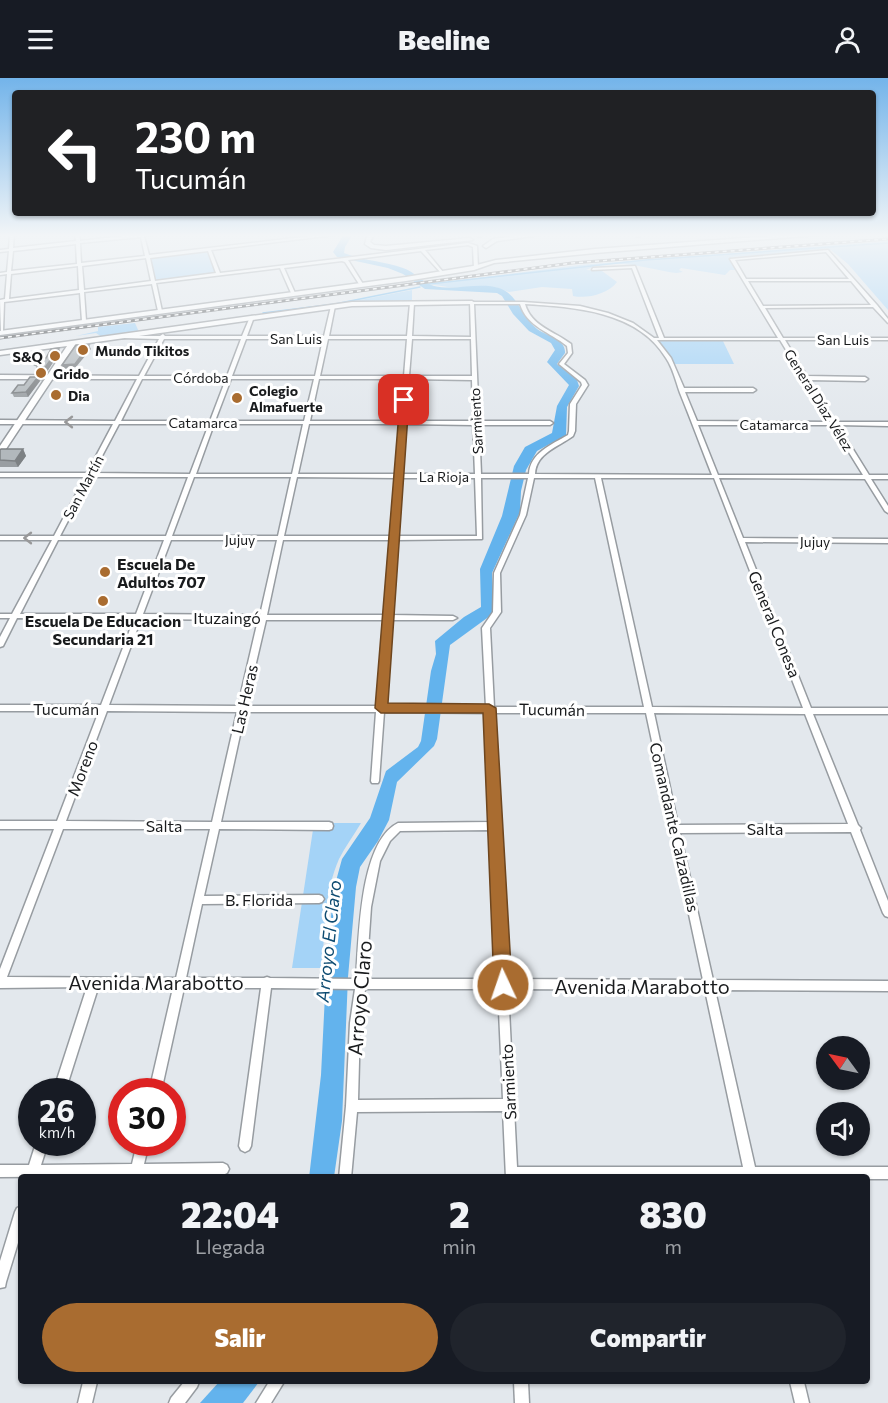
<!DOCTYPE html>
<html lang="es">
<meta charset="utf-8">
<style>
:root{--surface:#171b24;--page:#20242c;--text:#f1f3f6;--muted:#9ea1a6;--accent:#a96c30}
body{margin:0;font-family:Commissioner,sans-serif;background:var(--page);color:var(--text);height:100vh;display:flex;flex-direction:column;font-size:22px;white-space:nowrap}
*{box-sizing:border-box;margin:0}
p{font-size:20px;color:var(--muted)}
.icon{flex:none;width:33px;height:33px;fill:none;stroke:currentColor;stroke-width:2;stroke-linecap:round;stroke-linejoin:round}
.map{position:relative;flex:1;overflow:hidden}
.drawer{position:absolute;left:18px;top:1096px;width:852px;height:210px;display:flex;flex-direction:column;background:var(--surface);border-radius:6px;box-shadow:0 2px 4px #0004}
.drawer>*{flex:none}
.guide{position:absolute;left:12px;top:12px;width:864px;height:126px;border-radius:6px;box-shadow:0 2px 4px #0004;background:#202124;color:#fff;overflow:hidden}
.needle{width:39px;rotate:303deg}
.buttons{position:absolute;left:816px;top:958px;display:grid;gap:12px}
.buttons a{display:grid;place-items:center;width:54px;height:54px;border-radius:50%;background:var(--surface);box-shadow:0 2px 4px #0004;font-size:30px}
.speed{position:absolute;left:18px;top:1000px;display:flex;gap:12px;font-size:30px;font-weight:700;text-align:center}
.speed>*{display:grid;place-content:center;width:78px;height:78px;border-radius:50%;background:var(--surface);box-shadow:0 2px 4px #0004;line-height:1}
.speed small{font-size:15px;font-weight:400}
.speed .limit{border:9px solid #d22;background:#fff;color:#111}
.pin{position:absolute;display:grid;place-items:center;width:51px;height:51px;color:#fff;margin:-26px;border-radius:12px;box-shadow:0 3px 9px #0006}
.me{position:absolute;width:66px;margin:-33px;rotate:357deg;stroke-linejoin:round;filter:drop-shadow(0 0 4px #0008)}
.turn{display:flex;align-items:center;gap:21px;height:126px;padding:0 24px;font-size:27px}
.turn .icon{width:78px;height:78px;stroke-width:2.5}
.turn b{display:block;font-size:42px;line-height:51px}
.eta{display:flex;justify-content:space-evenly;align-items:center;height:102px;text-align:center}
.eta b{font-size:36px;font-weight:800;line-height:42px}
.primary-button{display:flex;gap:12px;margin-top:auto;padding:12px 24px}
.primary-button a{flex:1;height:69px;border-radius:36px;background:var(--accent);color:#fff;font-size:24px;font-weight:800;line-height:69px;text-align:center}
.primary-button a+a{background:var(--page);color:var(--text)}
header{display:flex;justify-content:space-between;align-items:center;height:78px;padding:0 24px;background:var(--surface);font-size:27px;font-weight:800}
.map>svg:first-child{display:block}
.green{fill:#a4d3f7}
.water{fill:#63b3ed}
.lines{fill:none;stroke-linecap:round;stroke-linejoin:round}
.stream{stroke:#63b3ed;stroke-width:1.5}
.street-casing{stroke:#979ca1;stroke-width:3}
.secondary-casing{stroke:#979ca1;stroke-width:3}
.street{fill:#fff;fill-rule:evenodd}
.secondary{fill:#fff;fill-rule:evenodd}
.rail-casing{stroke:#5b5e61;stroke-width:3}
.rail{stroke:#fff;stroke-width:1.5;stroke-dasharray:4;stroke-linecap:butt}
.wall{fill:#999ea2}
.shaded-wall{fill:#7d8184}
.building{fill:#b2b8bc;stroke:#7d8184;stroke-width:1.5}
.oneway{stroke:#989899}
.route{fill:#a96c30;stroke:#6e461f;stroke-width:1.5}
.poi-dot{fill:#a96c30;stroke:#fff;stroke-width:2}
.labels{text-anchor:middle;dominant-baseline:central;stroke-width:6;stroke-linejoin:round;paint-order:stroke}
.far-street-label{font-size:14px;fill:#191b1d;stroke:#fff}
.far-poi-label{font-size:14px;font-weight:bold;fill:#191b1d;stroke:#fff;text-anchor:start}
.poi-label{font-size:16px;font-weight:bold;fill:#191b1d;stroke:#fff;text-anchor:start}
.street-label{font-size:16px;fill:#191b1d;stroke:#fff}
.water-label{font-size:18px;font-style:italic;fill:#0d4b71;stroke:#fff}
.near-street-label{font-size:20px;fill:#191b1d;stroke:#fff}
</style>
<header><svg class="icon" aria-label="menu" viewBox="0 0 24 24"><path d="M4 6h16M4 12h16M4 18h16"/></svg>Beeline<svg class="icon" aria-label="person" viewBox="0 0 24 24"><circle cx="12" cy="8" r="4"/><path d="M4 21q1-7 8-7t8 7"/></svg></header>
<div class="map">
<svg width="888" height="1325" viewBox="0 0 888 1325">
<rect width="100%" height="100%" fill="#e3e8ed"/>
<!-- green -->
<g class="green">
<path d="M888 163V232L848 186 831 172 731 179 737 192H730L725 197 681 190 679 192 683 194 676 195C648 191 614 178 586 192L602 193 617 204C608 216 587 221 573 218L572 211 542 209 509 214 494 209H448L429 206 579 187Z"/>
<path d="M207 173 216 195 214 196 156 202 151 180Z"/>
<path d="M412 212V224L355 223Z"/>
<path d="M135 245 139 254 102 259 96 255 76 258 98 253V249Z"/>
<path d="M722 261 734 286H674L659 262Z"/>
<path d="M314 745H361C354 757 345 769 339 781 324 815 325 854 322 890H292Z"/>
</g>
<!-- water -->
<g class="water">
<path d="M344 156H353L345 169 344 175C363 183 384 183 403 190 415 194 423 205 434 208 455 213 479 204 499 210 518 216 521 238 536 250 545 258 566 260 565 275L557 286 577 302 579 308 567 329 566 357 537 373 526 392 521 413 520 434 492 495 494 535 450 567 437 661 434 668 397 704 389 742 378 763 360 789 356 809 348 899 342 1043 334 1099 309 1100 321 997 326 897 332 828 336 803 342 781 370 740 386 693 418 669 421 663 431 593 436 576 435 563 464 539 481 529 480 491 502 438 514 388 525 369 552 355 557 328 569 307 547 284 555 272 551 265 529 253 513 236 502 218 497 215 425 211 403 196 388 190 337 179 333 174Z"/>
<path d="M219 1304H259L243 1325H200Z"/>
</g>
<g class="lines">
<!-- stream -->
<g class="stream">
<path d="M429 206 645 182 888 165"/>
<path d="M263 235 335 226 420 209"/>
</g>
<!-- street casing -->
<g class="street-casing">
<g id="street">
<path d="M10 156H14L13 170 76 163 75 156H79L80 163 140 156H156L144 158 149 177 328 156 334 157 211 172 220 195 468 165 477 168 478 190 476 191 474 190 473 169 468 167 425 172 443 194 442 196 421 173 348 182 363 206 361 207 359 206 345 184 342 183 284 190 295 215 293 216 291 215 280 190 156 205 162 233 160 234 158 233 152 206 84 214 86 243 84 244 82 243 80 215 4 224 3 254 1 255 0 222 5 221 7 196 0 197V195L7 194 9 173 0 174V172L9 171ZM141 159 145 178 81 185 80 165ZM76 166 77 186 11 193 13 173ZM208 173 216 195 155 203 150 180ZM146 180 151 203 84 212 82 188ZM78 188 79 212 9 221 11 196Z"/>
<path d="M476 156H481L482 158 479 159Z"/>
<path d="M513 156H517V158L514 159Z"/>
<path d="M636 156H640V158L637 159Z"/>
<path d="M828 172 877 227 888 241V245L873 229 765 230 783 260H888V262H785L807 298 865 299 868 301 865 303 809 302 836 344H888V348L838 347 869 397H888V401H871L888 428V435L885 433 865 401 719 400 743 460 888 461V465L745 464 811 630H888V636H813L858 747 861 750 860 752 888 823V839L885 838 883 835 851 754 680 755 713 902 888 903V913L715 912 755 1089H888V1101H867V1100H506L503 1033 357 1034 351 1100H339L346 1028 350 945 355 911 271 910 251 1068 249 1072 245 1074 241 1072 239 1068 261 910H184L161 1014H149L173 910H98L65 1014H53L87 909 0 910V891L54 751H0V743H57L99 633H0V627H101L134 541 17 540 3 568 0 569V559L10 540H0V536H12L52 462H0V458H54L85 399H0V395H87L113 346H0V342L115 343 137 301H0V297L139 298 159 261 122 260 120 259V258H160L163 256 165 258H242L250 239 252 238 254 239 247 258H324L331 228 333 227 335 228 329 258H407L410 225 412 224 414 225 412 258 471 259 470 224H523L580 228 608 235 633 245 654 260H659L632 190 592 192 593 190 635 188 664 260H778L730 181ZM826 174 849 201H746L735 182ZM748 203H851L871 227 763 228ZM474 226H520C527 249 550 254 567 268L568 275 559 286 581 304 582 307 570 326 569 353 568 357C551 367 530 375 529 396H481L479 347H550L553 345 550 343H479ZM525 226C574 229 638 233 666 280 673 290 676 304 680 315 691 342 701 369 712 397L535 396C536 375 558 369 573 358L575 353 576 326 588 307 585 302 564 286 572 275 571 266C554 253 531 248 525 226ZM164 261H241L227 298H144ZM246 261H323L315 298H232ZM328 261H407L404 298H320ZM412 261H471L472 298H409ZM657 262H780L830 344 697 343 685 314H753L756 312 753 310H684L671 280ZM142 301H226L210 343H121ZM231 301H314L304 343H215ZM319 301H404L400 343H310ZM409 301 472 302 473 343H406ZM119 346H209L190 396 93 395ZM214 346H303L292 396H196ZM309 346H400L396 396H298ZM405 346 473 347 475 396H402ZM698 347H832L863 397H718ZM91 399H188L166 458H60ZM194 399H291L278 458H172ZM297 399 396 400 391 458H284ZM401 400H475L477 458H397ZM481 400H528L520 437 494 495 493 534 482 550 486 629 385 628 391 542H453L457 540 453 538 391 537 397 462 482 461ZM534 400H595L644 629H494L490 550 501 534 500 495 526 437ZM601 400H714L803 630 652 629ZM58 462H164L136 536H20ZM171 462H277L260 537 143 536ZM283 462H390L384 537H267ZM141 541 258 542 238 628 109 627ZM266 542H384L377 628H246ZM107 633 237 634 212 744 66 743ZM245 634H376L371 703 372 705H378L379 703 384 634 486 635 491 744 398 745C359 764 359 862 356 901L270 900 267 899 264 900H186L202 826 319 825 322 824 324 821 322 818 319 817 204 818 219 751 329 752 332 751 333 748 332 745 329 744H221ZM494 635H646L703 902 508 901ZM654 635 805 636 848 746 678 747ZM63 751H210L176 900 7 899ZM491 752 497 901H366L371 829 380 783 390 763 400 753ZM365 911H498L503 1021 358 1022 360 945ZM508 911 705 912 743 1089H517Z"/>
<path d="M36 1065H48L41 1087 132 1086 137 1065H149L144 1086 223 1085 227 1087 229 1091 227 1095 223 1097 142 1098 141 1100H129V1098L0 1099V1087H29Z"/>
<path d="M21 1128V1155L6 1204 5 1209 0 1210V1183L15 1134 17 1130Z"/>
<path d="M83 1304H97L92 1325H78Z"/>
<path d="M184 1304H199L197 1309 185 1325H169L171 1320Z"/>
<path d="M269 1304H284L271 1325H256Z"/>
<path d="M514 1304H528L529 1325H515Z"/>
<path d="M790 1304H804L809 1325H795Z"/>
</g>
</g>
<!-- secondary casing -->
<g class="secondary-casing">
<g id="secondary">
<path d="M368 156H374L370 164 374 167 386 168 470 160 473 162 386 172 371 170 365 166Z"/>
<path d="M527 156H547L497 163 486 170 483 168 493 161Z"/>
<path d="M799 156H830L595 175 494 185 474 192 406 203 0 257V253L406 199 473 188 496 182 595 171Z"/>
<path d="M472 223 475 225 474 226 352 228 75 267 4 374 0 376V368L67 268 0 277V273L352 224Z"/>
</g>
</g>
<!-- street -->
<use href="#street" class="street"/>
<!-- secondary -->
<use href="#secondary" class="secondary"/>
<!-- rail casing -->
<g class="rail-casing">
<path id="rail" d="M0 260 572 185 888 161"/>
</g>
<!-- rail -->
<use href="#rail" class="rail"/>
</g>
<!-- wall -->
<g class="wall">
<path d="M59 270 60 274 46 295H42L40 291H37L35 287Z"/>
<path d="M40 303 28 319H14L12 315 24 307Z"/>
<path d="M23 371 26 378 18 389H0V372Z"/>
</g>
<!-- shaded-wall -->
<g class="shaded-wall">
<path d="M89 267 91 271 76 289 63 291 62 287Z"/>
<path d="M59 270 60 274 46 295 44 291Z"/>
<path d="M38 299 40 303 28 319 26 314Z"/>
<path d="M23 371 26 378 18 389 15 383Z"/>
</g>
<!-- building -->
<g class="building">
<path d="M76 267H89L75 286 62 287Z"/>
<path d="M59 270 44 291H40L42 287H35L41 280H46L51 271Z"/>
<path d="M30 299H38L26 314 12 315 18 307H24Z"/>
<path d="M1 371H23L15 383 0 382V372Z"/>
</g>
<!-- one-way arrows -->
<defs><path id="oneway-chevron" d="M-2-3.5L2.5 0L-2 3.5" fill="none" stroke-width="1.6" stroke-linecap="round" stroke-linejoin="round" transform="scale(1.5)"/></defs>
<g class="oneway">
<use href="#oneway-chevron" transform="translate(69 344) rotate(180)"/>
<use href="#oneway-chevron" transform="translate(28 460) rotate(-180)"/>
</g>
<!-- sky -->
<linearGradient id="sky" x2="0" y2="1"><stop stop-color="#73b4ea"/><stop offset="0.46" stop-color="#f2f5f7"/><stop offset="1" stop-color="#f2f5f7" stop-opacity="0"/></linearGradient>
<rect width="888" height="342" fill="url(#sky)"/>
<!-- route -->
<path class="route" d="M404 319 409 322 388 625 489 626 496 630 512 907 509 913 503 915 497 913 494 907 483 635H381L375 630 400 322Z"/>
<!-- markers -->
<g class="poi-dot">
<circle cx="83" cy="272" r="6"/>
<circle cx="55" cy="278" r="6"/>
<circle cx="41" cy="295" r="6"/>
<circle cx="56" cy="317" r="6"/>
<circle cx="237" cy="320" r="6"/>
<circle cx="105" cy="494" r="6"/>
<circle cx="103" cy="523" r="6"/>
</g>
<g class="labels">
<!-- far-street labels -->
<g class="far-street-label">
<text x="296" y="260">San Luis</text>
<text x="843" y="261">San Luis</text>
<text x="201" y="299">Córdoba</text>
<text transform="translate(819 322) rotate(58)">General Díaz Vélez</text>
<text transform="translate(476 343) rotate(-93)">Sarmiento</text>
<text x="203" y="344">Catamarca</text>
<text x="774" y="346">Catamarca</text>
<text x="444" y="398">La Rioja</text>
<text transform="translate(83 409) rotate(-62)">San Martín</text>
<text x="240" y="461">Jujuy</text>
<text x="815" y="463">Jujuy</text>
</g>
<!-- far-poi labels -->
<g class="far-poi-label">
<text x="95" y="272">Mundo Tikitos</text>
<text x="43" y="278" text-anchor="end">S&amp;Q</text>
<text x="53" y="295">Grido</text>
<text x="249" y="312">Colegio<tspan x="249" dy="16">Almafuerte</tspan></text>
<text x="68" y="317">Dia</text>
</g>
<!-- poi labels -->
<g class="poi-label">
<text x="117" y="485">Escuela De<tspan x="117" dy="18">Adultos 707</tspan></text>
<text x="103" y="542" text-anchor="middle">Escuela De Educacion<tspan x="103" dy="18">Secundaria 21</tspan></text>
</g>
<!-- street labels -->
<g class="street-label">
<text x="227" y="539">Ituzaingó</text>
<text transform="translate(775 546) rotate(68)">General Conesa</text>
<text transform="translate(244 621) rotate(-77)">Las Heras</text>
<text x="66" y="630">Tucumán</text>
<text transform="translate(552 631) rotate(1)">Tucumán</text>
<text transform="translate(82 690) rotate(-69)">Moreno</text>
<text x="164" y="747">Salta</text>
<text transform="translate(675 749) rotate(77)">Comandante Calzadillas</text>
<text x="765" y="750">Salta</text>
<text x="259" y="821">B. Florida</text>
<text transform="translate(508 1004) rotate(-93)">Sarmiento</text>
</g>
<!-- water labels -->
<g class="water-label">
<text transform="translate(328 863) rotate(-84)">Arroyo El Claro</text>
</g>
<!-- near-street labels -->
<g class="near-street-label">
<text x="156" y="904">Avenida Marabotto</text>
<text x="642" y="908">Avenida Marabotto</text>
<text transform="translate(359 920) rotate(-85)">Arroyo Claro</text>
</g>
</g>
</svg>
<div class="buttons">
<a><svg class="needle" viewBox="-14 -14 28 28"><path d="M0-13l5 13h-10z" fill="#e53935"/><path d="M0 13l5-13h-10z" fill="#9ea1a6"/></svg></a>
<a><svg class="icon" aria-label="sound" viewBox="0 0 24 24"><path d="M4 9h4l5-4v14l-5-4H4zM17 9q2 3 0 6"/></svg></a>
</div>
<div class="speed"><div>26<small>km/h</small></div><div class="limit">30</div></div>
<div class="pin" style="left:404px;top:322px;background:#d93025"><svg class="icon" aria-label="arrive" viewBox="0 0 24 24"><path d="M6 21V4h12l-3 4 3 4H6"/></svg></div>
<svg class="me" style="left:503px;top:907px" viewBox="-20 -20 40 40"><circle r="17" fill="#a96c30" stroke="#fff" stroke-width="3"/><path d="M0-11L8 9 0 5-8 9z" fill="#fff"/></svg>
<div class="guide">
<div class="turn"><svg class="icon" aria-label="left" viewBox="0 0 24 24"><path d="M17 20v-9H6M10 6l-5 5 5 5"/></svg><div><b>230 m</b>Tucumán</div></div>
</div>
<section class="drawer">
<div class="eta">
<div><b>22:04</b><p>Llegada</p></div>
<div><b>2</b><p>min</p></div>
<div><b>830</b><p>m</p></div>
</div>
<div class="primary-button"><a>Salir</a><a>Compartir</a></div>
</section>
</div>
